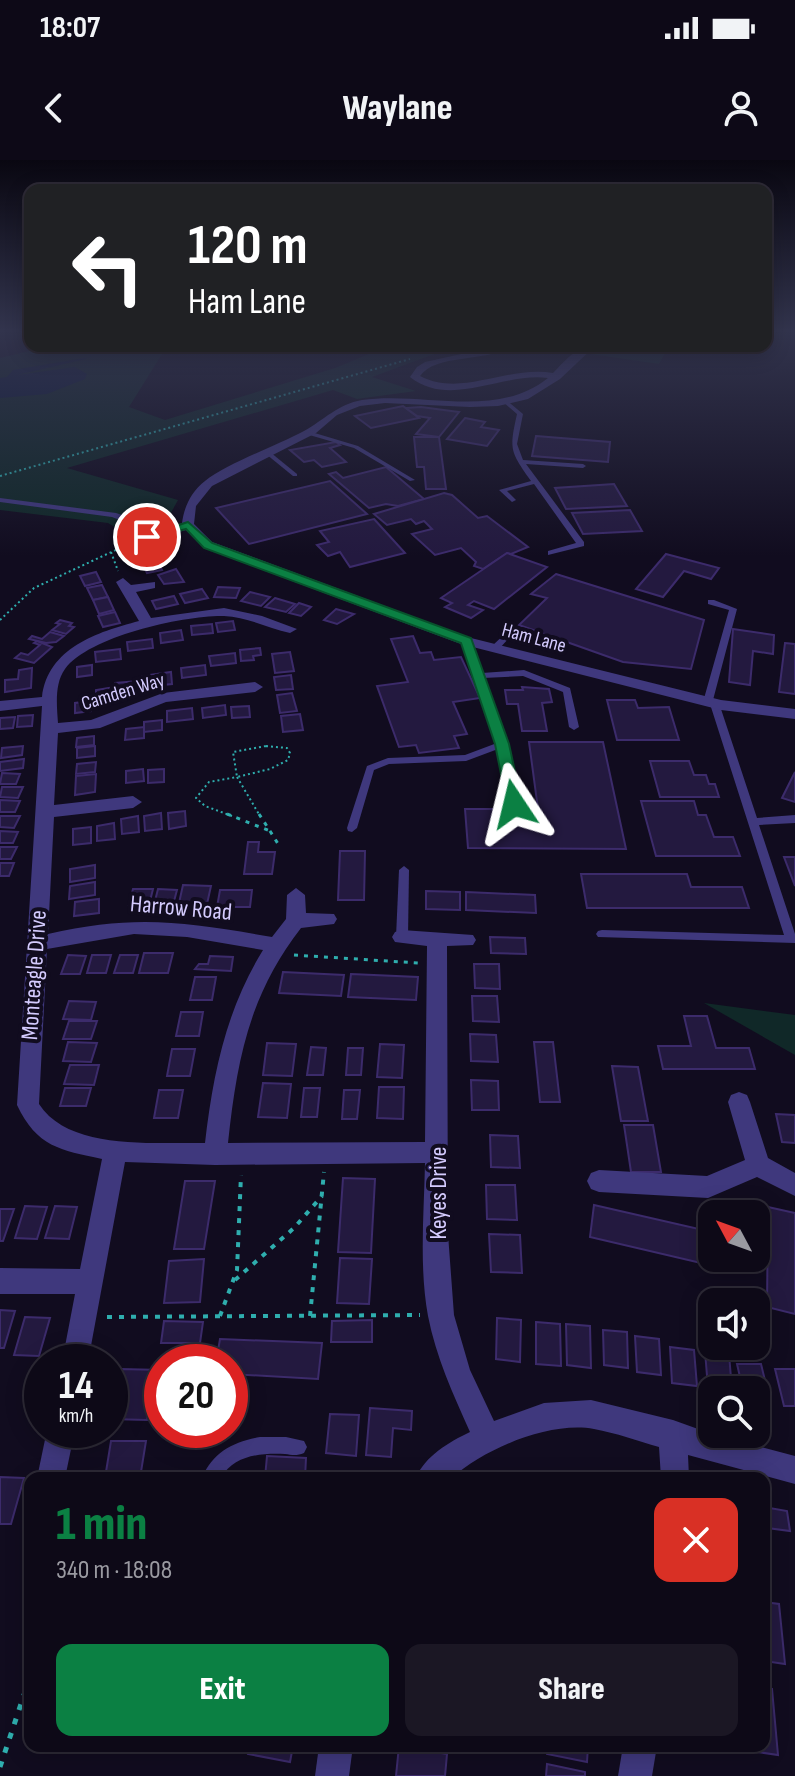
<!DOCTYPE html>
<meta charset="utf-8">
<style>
:root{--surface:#0d0917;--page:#1b1724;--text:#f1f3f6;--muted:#9a9aa1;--line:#2d2a36;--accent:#0b8043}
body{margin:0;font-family:"Sofia Sans Condensed",sans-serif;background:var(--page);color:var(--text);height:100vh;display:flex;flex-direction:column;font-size:30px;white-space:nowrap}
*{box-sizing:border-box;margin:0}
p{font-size:26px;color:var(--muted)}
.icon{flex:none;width:44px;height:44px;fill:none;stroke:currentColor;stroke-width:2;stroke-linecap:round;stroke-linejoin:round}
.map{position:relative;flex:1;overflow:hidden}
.side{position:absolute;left:24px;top:1312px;width:746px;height:280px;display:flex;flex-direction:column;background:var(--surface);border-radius:16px;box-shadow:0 4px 20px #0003,0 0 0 2px var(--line)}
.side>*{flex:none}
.guide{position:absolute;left:24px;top:24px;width:748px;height:168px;border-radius:16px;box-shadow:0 4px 20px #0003,0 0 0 2px var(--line);background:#202124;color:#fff;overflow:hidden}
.needle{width:52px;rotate:311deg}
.buttons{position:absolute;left:698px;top:1040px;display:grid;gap:16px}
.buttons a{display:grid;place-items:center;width:72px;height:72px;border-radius:16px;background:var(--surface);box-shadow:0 4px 20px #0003,0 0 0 2px var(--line);font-size:40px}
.speed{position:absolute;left:24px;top:1184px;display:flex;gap:16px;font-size:40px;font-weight:700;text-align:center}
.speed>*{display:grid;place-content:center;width:104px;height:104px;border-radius:50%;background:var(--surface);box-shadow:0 4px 20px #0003,0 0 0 2px var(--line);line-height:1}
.speed small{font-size:20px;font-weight:400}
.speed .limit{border:12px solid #d22;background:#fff;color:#111}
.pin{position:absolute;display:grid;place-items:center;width:68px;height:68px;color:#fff;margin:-34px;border:4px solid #fff;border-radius:50%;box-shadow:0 2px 8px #0007}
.me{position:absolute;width:88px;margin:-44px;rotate:350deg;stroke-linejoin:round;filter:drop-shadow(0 0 6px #0008)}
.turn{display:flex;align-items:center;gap:28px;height:168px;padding:0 32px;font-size:36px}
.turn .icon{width:104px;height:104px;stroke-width:2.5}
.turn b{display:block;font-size:56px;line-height:68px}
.round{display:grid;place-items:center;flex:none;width:84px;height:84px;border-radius:16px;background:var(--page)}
.summary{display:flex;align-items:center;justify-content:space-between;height:136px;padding:0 32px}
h1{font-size:48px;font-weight:800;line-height:60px;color:var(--accent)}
.cta{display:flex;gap:16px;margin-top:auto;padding:16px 32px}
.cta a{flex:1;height:92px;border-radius:16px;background:var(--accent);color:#fff;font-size:32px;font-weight:800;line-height:92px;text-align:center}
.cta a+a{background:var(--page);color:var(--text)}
.status{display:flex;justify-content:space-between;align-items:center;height:56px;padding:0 40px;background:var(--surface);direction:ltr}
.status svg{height:22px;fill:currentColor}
header{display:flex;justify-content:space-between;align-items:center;height:104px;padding:0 32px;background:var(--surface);font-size:36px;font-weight:800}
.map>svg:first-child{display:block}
.green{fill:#102828}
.water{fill:#0a183b}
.building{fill:#23193f;stroke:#3c2b6b;stroke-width:2}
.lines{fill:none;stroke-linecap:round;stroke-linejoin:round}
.path-far3{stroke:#2faeae;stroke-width:2;stroke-dasharray:2 3;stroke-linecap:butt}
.path-far2{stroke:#2faeae;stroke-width:3;stroke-dasharray:4 6;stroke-linecap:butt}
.path-far1{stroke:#2faeae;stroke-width:4;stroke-dasharray:5 7;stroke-linecap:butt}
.path{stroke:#2faeae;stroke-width:5;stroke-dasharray:6 9;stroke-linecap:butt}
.service{fill:#3f387d;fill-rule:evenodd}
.minor{fill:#3f387d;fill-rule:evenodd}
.route{fill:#0b8043;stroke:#07532c;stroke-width:2}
.labels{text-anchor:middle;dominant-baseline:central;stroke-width:8;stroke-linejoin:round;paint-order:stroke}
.far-street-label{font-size:20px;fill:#d4cbfe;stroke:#110c1f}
.street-label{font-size:24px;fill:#d4cbfe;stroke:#110c1f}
</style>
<div class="status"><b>18:07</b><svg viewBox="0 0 49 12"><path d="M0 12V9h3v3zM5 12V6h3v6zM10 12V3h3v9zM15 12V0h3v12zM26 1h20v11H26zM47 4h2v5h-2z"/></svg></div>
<header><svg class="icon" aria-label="back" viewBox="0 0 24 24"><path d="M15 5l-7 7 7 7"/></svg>Waylane<svg class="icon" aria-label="person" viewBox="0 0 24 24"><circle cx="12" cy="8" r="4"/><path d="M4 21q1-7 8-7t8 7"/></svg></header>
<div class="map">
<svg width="795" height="1616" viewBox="0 0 795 1616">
<rect width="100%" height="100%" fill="#110c1f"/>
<!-- green -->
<g class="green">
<path d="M50 186H167L129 247 165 260 335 208 388 186H456L372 217 416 231 357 239 333 230 67 308 178 340 167 360 123 372 108 363 0 350V198Z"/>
<path d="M598 186H669L659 204 584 193Z"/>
<path d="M704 843 795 855V895Z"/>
</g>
<!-- water -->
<path class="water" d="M97 186H102L86 199 17 215 75 207 87 214 85 219 47 234 0 238V218L7 217 13 210 90 197Z"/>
<!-- building -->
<g class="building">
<path d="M403 246 419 258 371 268 355 256Z"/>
<path d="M421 247 459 252 439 277 416 274 430 258 417 256 406 248Z"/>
<path d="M465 258 485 262 481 267 499 270 487 286 447 279Z"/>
<path d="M536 276 610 282 608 302 532 296Z"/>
<path d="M414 277H439L446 329H426L424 307H417Z"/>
<path d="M336 282 340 285 330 288 346 302 322 307 314 300 304 302 290 290Z"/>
<path d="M386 307 424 339 398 346 386 344 369 348 329 314 336 312 343 318Z"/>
<path d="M330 321 367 354 249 384 216 348Z"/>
<path d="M614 324 627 346 566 349 555 328Z"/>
<path d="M444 333 452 335 478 358 487 356 528 387 511 394 507 393 483 409 474 406 476 402 461 388 435 395 412 374 432 369 424 361 416 364 411 359 387 365 374 354Z"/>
<path d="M630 350 642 371 583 374 572 353Z"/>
<path d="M374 359 405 393 350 407 340 392 328 396 317 385 329 382 320 371Z"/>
<path d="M507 393 547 407 494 449 474 441 468 445 483 450 471 458 445 447 452 443 441 438Z"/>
<path d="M666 394 719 408 711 419 684 411 663 437 636 429Z"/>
<path d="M157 400 162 410 147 413 142 403Z"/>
<path d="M176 409 184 422 164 424 158 415Z"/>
<path d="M96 412 101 422 85 426 80 416Z"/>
<path d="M556 414 704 460 691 509 623 502 519 465 547 438 531 434Z"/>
<path d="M102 425 108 437 93 440 87 428Z"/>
<path d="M218 427 240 428 236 438 214 437Z"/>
<path d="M202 429 208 438 185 443 180 434Z"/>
<path d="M250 432 270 437 261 446 241 441Z"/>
<path d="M174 436 178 444 156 449 152 441Z"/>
<path d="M108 437 114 450 99 454 93 440Z"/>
<path d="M275 438 295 444 286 452 265 447Z"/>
<path d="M299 443 311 447 301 456 289 453Z"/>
<path d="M336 449 354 454 337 464 324 460Z"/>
<path d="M115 452 120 463 103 467 98 456Z"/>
<path d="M60 460 72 463 69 466 74 467 66 474 52 470 60 464 56 463Z"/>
<path d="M233 461 235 470 218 472 216 463Z"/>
<path d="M212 464 213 473 192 475 191 466Z"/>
<path d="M733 469 774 475 773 494 753 491 750 525 729 522Z"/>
<path d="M181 470 183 480 161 483 160 473Z"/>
<path d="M50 472 64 476 56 482 46 483 29 479 32 476 42 479Z"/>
<path d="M413 476 420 493 431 492 434 500 461 497 480 538 453 542 467 574 454 576 459 588 419 593 416 585 399 587 377 526 408 522 391 479Z"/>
<path d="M152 479 153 488 128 491 127 482Z"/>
<path d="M37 481 52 487 34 503 15 498 21 493 28 495 40 485 34 483Z"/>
<path d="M785 483 795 484V534L779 532Z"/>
<path d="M260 488 261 495 253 496 254 500 241 501 240 490Z"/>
<path d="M120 489 121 499 96 502 95 492Z"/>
<path d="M290 492 294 511 275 513 272 494Z"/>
<path d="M235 493 236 503 211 506 209 496Z"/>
<path d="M92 505V515L77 517V507Z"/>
<path d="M205 505 206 515 182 518 181 508Z"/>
<path d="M32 508 31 528 5 532V520L18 519 19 510Z"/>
<path d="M171 512 172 524 143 527 142 516Z"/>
<path d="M291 515 293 529 276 530 274 517Z"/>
<path d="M138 521 139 531 115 534V523Z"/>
<path d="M522 527 549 529 552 542 542 543 547 571H522L518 544H507L505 530H523Z"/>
<path d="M109 528 110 539 96 541V530Z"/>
<path d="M292 533 297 551 280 553 277 535Z"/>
<path d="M607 540H635L638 548 669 547 679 580H617Z"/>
<path d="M91 541V551L75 553V543Z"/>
<path d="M225 545 226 555 203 558 202 548Z"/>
<path d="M249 546 250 557 232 558 231 547Z"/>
<path d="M192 548 193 559 167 562V551Z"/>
<path d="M300 554 303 570 283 572 281 556Z"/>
<path d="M33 555 32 566 17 567 18 556Z"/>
<path d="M15 557 13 568 0 569V558Z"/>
<path d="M162 560V570L144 572V562Z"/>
<path d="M144 567V578L125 580 126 569Z"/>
<path d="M94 576V585L76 587 77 578Z"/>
<path d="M529 582H603L626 689 468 688 465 649H538Z"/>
<path d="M23 586 22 595 1 598 2 588Z"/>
<path d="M95 586V596L77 598V588Z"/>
<path d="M24 599 23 608 0 611V602Z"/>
<path d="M650 601H689L694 615H706L709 624H715L719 637H660Z"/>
<path d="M96 602 95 612 76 614 77 604Z"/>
<path d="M143 609 144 621 126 623V611Z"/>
<path d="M164 609V622L148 623V610Z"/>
<path d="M795 612V642L782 638Z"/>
<path d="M2 613 20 614 16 624H0Z"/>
<path d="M96 614 95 632 75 635 76 616Z"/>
<path d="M2 627H23L18 638 0 637Z"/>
<path d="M0 640 20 641 15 652H0Z"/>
<path d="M641 641H694L698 655H706L714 677H733L740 696H656Z"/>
<path d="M185 651 186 666 169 669 168 653Z"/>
<path d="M161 653 162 669 145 671 144 656Z"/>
<path d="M0 656H20L14 668 0 667Z"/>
<path d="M138 656 139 672 122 674 121 659Z"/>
<path d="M114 663 115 679 97 681V666Z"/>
<path d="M91 667V683L73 685V669Z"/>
<path d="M0 671 18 672 13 683H0Z"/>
<path d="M248 682H259L258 692H275L272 714H244Z"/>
<path d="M0 687H17L11 699H0Z"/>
<path d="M340 691H365L364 740H338Z"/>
<path d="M784 697H795V726Z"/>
<path d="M0 703H14L9 716H0Z"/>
<path d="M95 705V718L70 722V709Z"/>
<path d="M581 714H687L691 727H742L749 748H587Z"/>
<path d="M95 722V735L69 739 70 726Z"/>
<path d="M183 725 211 726 207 744 179 743Z"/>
<path d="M133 729H153L149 745H129Z"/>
<path d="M158 729 177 730 173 745H154Z"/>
<path d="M220 730H252L250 747H217Z"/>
<path d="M426 731 460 732V750L426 749Z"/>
<path d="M466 732 535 735 536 753 466 750Z"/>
<path d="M99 739V753L74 756 75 742Z"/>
<path d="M490 777 525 778 526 794 491 793Z"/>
<path d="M144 793H173L168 813H139Z"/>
<path d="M68 795 86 796 80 814H61Z"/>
<path d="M92 795H111L106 813H87Z"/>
<path d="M120 795H138L133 813H114Z"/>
<path d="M210 796 233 797 231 811 195 809 199 804H208Z"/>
<path d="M474 804H499L500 829 475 828Z"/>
<path d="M283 812 344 815 341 836 279 833Z"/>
<path d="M351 814 418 817 416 840 348 837Z"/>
<path d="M195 817H216L212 840H190Z"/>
<path d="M472 836H497L499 862 473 861Z"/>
<path d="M69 841 96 842 91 860 63 859Z"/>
<path d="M181 852H203L199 876H176Z"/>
<path d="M684 856H707L716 888H749L755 909H663L658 886H691Z"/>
<path d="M69 861H97L91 879H63Z"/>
<path d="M470 874 496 875 498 902 471 901Z"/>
<path d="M68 882 97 883 91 902 63 901Z"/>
<path d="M534 882H553L560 942H540Z"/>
<path d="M267 883 296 884 292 916 263 915Z"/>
<path d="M380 884 404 885 402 918 377 917Z"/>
<path d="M311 887 326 888 323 915H307Z"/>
<path d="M348 888H363L361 915H346Z"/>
<path d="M172 889H195L190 916H167Z"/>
<path d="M70 905H99L94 925 64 924Z"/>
<path d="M612 906 638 907 648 961H621Z"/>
<path d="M471 920 498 921 499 950H472Z"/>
<path d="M263 923 291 924 287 958 258 957Z"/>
<path d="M379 927H404L403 959 377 958Z"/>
<path d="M65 928H91L86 946H60Z"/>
<path d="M304 928H320L317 957H301Z"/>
<path d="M159 930H183L178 958H154Z"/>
<path d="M344 930H360L357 959H342Z"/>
<path d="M776 954 795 955V983L782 982Z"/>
<path d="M624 965H653L661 1012H631Z"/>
<path d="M490 975 518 976 520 1008 491 1007Z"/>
<path d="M343 1018 375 1019 371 1093 338 1092Z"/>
<path d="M185 1021H215L204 1089H174Z"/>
<path d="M486 1025H515L517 1060 487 1059Z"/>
<path d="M594 1045 712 1072V1098H718V1107L590 1077Z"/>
<path d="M25 1046 47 1047 37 1079 15 1078Z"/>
<path d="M55 1046 77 1047 69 1079 45 1078Z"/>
<path d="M768 1047 795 1053V1154L767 1147Z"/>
<path d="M0 1049H14L3 1081H0Z"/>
<path d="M489 1074 520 1075 522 1113 491 1112Z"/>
<path d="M340 1098 372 1099 369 1144 337 1143Z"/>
<path d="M204 1099 200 1142 164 1143 169 1101Z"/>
<path d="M0 1150 15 1151 4 1188H0Z"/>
<path d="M25 1157 50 1158 39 1196 14 1195Z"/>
<path d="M497 1158 521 1160 520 1202 496 1199Z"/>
<path d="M372 1160V1182H331L332 1161Z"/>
<path d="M164 1161 203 1162 200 1183H161Z"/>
<path d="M536 1162 560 1164 561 1206 536 1204Z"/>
<path d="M566 1164 590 1166 591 1208 567 1205Z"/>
<path d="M603 1170 627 1172 628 1208 604 1205Z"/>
<path d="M635 1176 659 1179 661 1215 637 1212Z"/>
<path d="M220 1179 322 1183 318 1219 230 1214V1202H216Z"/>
<path d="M670 1187 694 1190 697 1226 672 1223Z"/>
<path d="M705 1191 729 1194 732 1230 708 1228Z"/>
<path d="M737 1204H761L770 1241H756V1230H743Z"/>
<path d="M120 1209 162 1210V1228H153L147 1260 110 1259Z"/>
<path d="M775 1209H795V1246H784Z"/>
<path d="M370 1248 412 1251 411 1270 393 1268 391 1297 366 1295Z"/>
<path d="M330 1254 359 1255 356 1296 326 1293Z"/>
<path d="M111 1281H146L140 1318H105Z"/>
<path d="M267 1296 306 1298 305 1318H265Z"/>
<path d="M0 1317 24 1318 11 1364H0Z"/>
<path d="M764 1347 787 1351 790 1371 767 1368 771 1421 764 1419Z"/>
<path d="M764 1442 779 1444 785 1504 764 1501Z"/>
<path d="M764 1528 772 1529 778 1595 731 1588 764 1586Z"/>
<path d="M250 1586H293L290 1602 248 1594Z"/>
<path d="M399 1586 447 1594 445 1616H396Z"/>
<path d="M547 1586H588L587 1602 547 1594Z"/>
<path d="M547 1604 585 1612V1616H546Z"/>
</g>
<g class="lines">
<!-- path-far3 -->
<g class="path-far3">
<path d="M0 316 410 199"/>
<path d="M111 392 118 411"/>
<path d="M0 460 34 428 133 382"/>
<path d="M266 586 287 588 290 593 288 600 270 609 237 617 233 592Z"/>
<path d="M237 617 260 656"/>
<path d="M232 656 205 646 196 638 209 622 237 617"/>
</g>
<!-- path-far2 -->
<g class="path-far2">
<path d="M227 654 270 671"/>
<path d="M259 654 270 671"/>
<path d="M270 671 280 687"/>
<path d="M294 795 418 803"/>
</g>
<!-- path-far1 -->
<g class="path-far1">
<path d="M235 1120 294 1068 322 1036"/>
<path d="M220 1156 237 1110 241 1015"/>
<path d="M310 1156 324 1012"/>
<path d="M107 1157 420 1155"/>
</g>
<!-- path -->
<path class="path" d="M0 1607 30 1517"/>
<!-- service -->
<g class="service">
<path d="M505 239 523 254 517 284 523 300 583 304 586 306 583 308 526 304 584 382V386L548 395V391L576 383 534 324 507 331 516 340 512 342 499 330 531 321C510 291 509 290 517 254L503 242Z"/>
<path d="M308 271 358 286 415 320 410 321 354 288 306 274 305 273Z"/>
<path d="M266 292H270L297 314V316H293L266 294Z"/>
<path d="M0 338 116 353 128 357 151 377 144 379 122 361 112 357 0 342Z"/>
<path d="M708 440H714L737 449 713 540 719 543 757 658 795 655V663L759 665 795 774V783L598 777 596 774 598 771 602 770 784 775 710 544 703 542 729 450 708 444Z"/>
<path d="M509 470 558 485 559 487 555 490 511 476 498 490H492V486Z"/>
<path d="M466 478 470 481 482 513 524 510 570 528 579 567 574 570 569 567 563 532 523 516 483 518 507 584 519 644 518 646 514 647 509 644 498 589 466 601 389 604 374 610 357 668 352 672 348 671 347 668 367 606 388 598 465 595 497 583 462 481Z"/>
<path d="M404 706 409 710 408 777 402 781 396 777 399 710Z"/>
<path d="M260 1277H286L304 1281 307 1287 304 1293C297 1296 292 1295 285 1294 260 1293 234 1295 221 1318H202C213 1292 233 1282 260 1277Z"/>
</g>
<!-- minor -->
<g class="minor">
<path d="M498 186H511C486 203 436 193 420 216 462 238 507 205 553 213 565 201 576 186 595 186L560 219 528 239 498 246 470 247 385 243 360 246 337 255 316 273 212 326 196 346 194 364 212 382 471 478 721 540 795 549V559L721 550 461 484 204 388 186 370 147 381 141 377 182 363C184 347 191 332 205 321 228 303 276 286 304 271 324 260 338 244 362 240 423 231 496 260 548 218 502 212 451 249 410 217L417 207 425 202Z"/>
<path d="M123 418 131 425 155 422V428L136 432 151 458 224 448 262 456 297 469 290 473C268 468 247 457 224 456 185 455 89 476 65 509 54 524 57 547 58 563L91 560 163 533 255 522 263 527 255 532 166 542 100 568 58 573 54 645 133 636 142 642 133 648 54 657 48 774C136 754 185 762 272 777L286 759 287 735 296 728 305 735 306 753 334 754 337 759 334 764 301 768C249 835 237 900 228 983L425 982 427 786 395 782 392 777 395 772 402 770 473 775 476 780 473 785 447 786 448 1074 454 1155 470 1210 494 1261 544 1243 591 1240 673 1260 712 1274 795 1296V1324L688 1295 689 1318H661L659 1287C638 1281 616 1273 594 1269 549 1261 484 1289 452 1318H416C425 1296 449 1282 470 1272 453 1234 436 1197 428 1156 419 1107 424 1053 425 1003L215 1005 125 1002 88 1202H62L75 1134H0V1108L80 1109 102 999C60 990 37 987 17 945L42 546 0 551V541L42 537C48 488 97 472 139 461L116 422ZM134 774 187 777 263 790C226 850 213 914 205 983 155 982 69 991 39 944L47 789Z"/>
<path d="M739 932 747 935 750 942 768 998 795 1013V1036L757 1017 708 1038 599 1032 591 1029 587 1021 591 1013 599 1010 707 1016 745 1000 728 942 731 935Z"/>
<path d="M47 1270H75L65 1318H37Z"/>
<path d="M319 1586H353L349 1616H315Z"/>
<path d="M623 1586H657L652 1616H618Z"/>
</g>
</g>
<!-- sky -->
<linearGradient id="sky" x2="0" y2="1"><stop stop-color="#090711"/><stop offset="0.43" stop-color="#32344d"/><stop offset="1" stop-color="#32344d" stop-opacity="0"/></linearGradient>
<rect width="795" height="396" fill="url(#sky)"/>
<!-- route -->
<path class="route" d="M188 362 212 383 471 478 509 584 522 644 520 647 514 649 507 644 495 584 461 483 204 388 186 369 147 380 142 377Z"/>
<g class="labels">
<!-- far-street labels -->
<g class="far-street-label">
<text transform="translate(534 478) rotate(15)">Ham Lane</text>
<text transform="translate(123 532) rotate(-17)">Camden Way</text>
</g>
<!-- street labels -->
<g class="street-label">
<text transform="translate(181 748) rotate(5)">Harrow Road</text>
<text transform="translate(34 815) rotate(-86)">Monteagle Drive</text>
<text transform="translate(438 1033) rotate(-90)">Keyes Drive</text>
</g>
</g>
</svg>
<div class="buttons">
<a><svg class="needle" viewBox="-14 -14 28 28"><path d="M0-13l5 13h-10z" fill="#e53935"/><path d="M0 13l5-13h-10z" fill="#9a9aa1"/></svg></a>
<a><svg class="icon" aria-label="sound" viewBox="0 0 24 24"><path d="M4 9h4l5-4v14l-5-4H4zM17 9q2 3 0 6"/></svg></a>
<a><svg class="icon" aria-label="search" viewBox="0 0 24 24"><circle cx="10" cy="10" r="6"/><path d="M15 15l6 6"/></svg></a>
</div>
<div class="speed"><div>14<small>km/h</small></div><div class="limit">20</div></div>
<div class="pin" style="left:147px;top:377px;background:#d93025"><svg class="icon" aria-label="arrive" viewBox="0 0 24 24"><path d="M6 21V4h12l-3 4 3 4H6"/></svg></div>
<svg class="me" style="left:514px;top:644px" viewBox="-20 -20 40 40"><path d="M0-17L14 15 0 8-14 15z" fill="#0b8043" stroke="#fff" stroke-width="4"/></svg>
<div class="guide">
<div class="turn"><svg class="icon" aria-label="left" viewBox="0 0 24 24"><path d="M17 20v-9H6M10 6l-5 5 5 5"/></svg><div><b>120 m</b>Ham Lane</div></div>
</div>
<section class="side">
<div class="summary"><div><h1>1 min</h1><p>340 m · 18:08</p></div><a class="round" style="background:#d93025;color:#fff"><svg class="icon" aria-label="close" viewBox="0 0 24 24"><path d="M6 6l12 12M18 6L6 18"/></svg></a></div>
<div class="cta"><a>Exit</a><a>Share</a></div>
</section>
</div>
